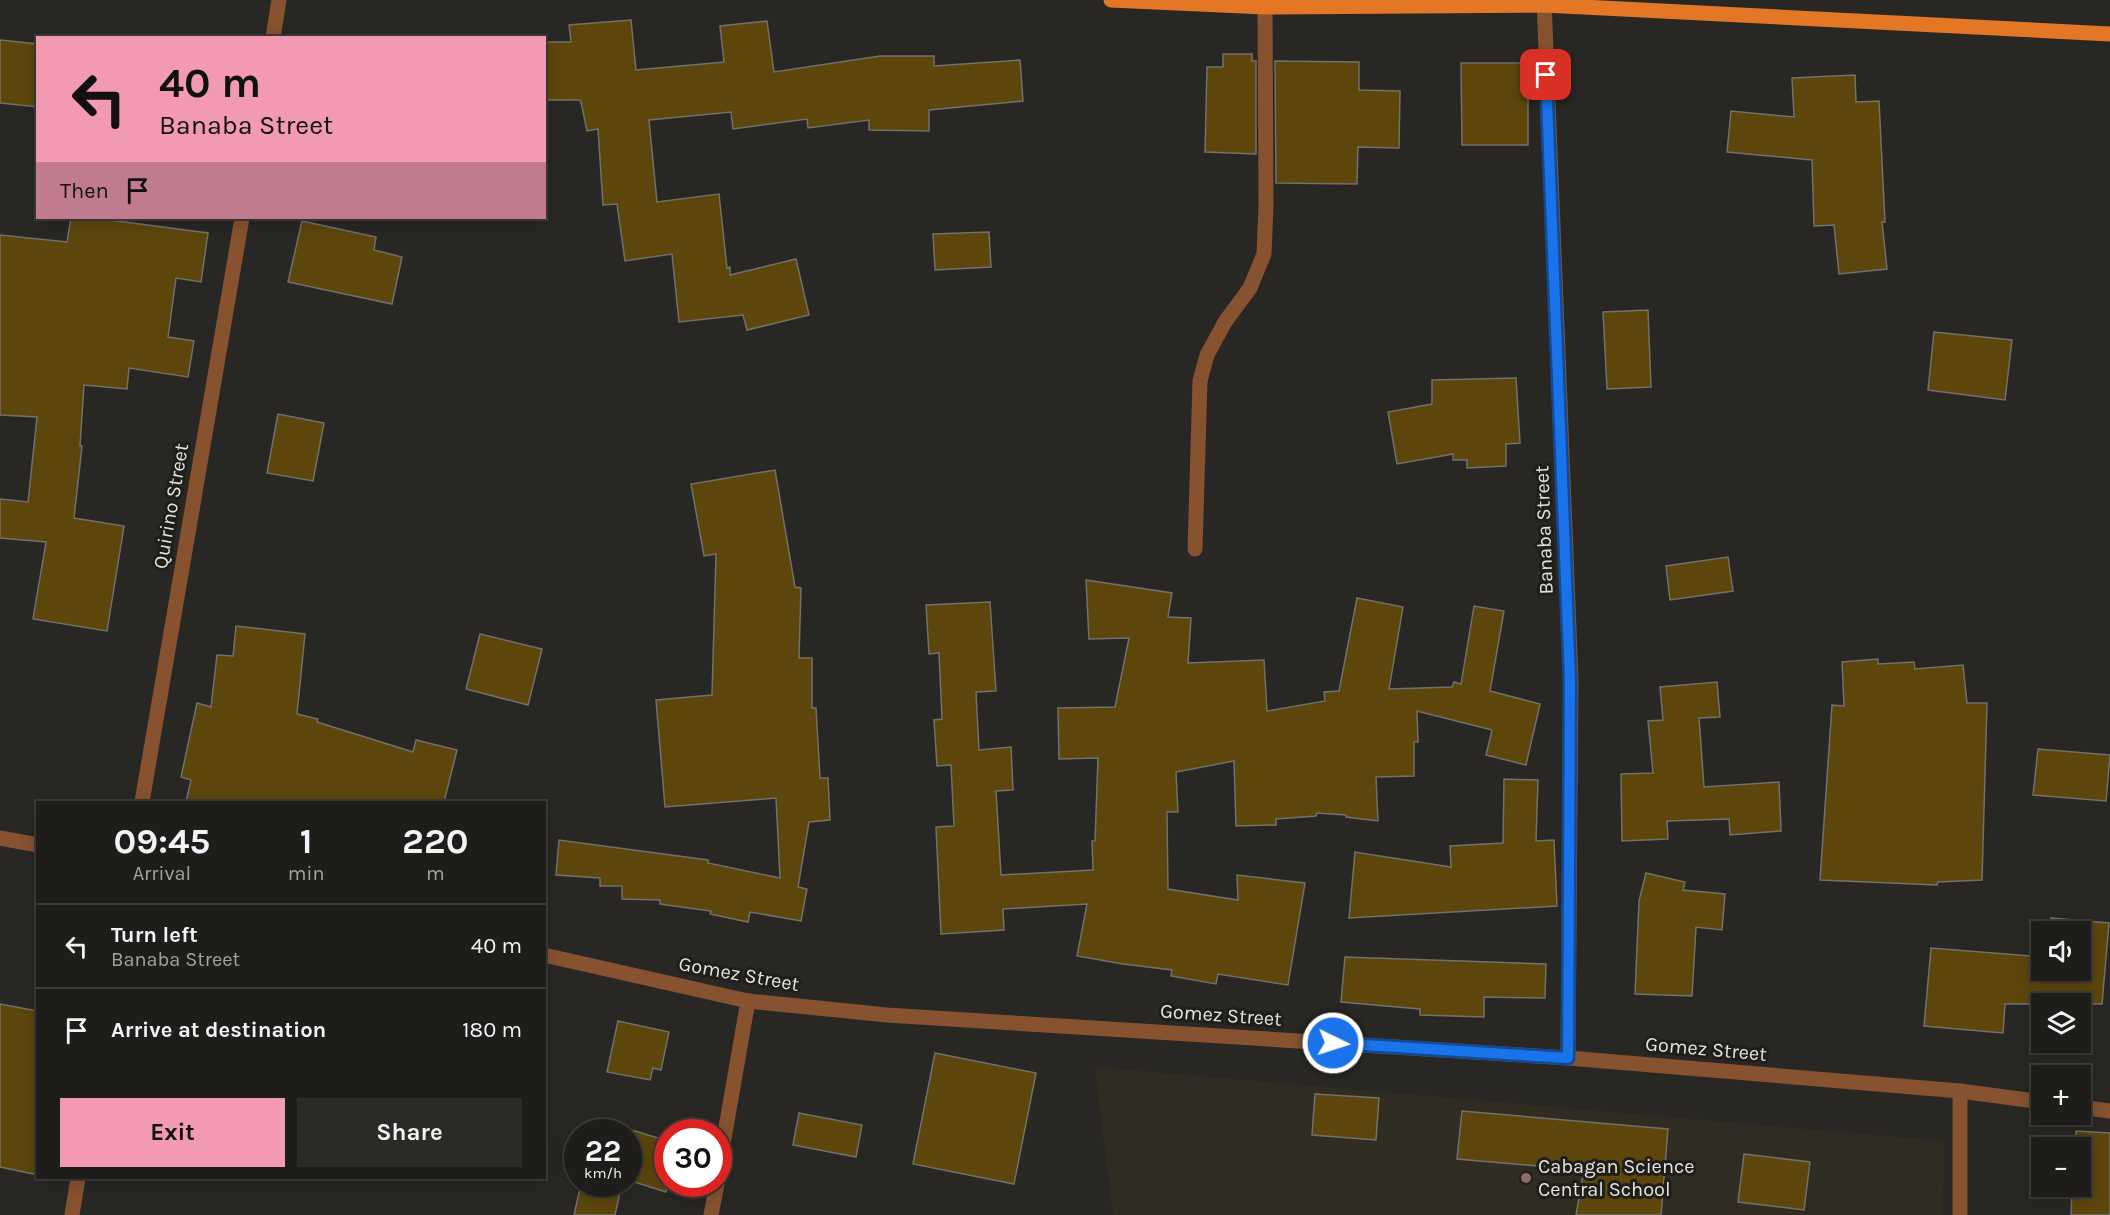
<!DOCTYPE html>
<meta charset="utf-8">
<style>
:root{--surface:#1f1d1a;--page:#2c2a27;--text:#f1f3f6;--muted:#a1a2a2;--line:#3c3b39;--accent:#f19ab2}
body{margin:0;font-family:Karla,sans-serif;background:var(--page);color:var(--text);height:100vh;display:flex;flex-direction:column;font-size:22px;white-space:nowrap}
*{box-sizing:border-box;margin:0}
p{font-size:20px;color:var(--muted)}
.icon{flex:none;width:33px;height:33px;fill:none;stroke:currentColor;stroke-width:2;stroke-linecap:round;stroke-linejoin:round}
.map{position:relative;flex:1;overflow:hidden}
.panel{position:absolute;left:36px;top:801px;width:510px;height:378px;display:flex;flex-direction:column;background:var(--surface);border-radius:0px;box-shadow:0 3px 15px #0003,0 0 0 2px var(--line)}
.panel>*{flex:none}
.hud{position:absolute;left:36px;top:36px;width:510px;height:183px;border-radius:0px;box-shadow:0 3px 15px #0003,0 0 0 2px var(--line);background:#f19ab2;color:#111;overflow:hidden}
.fabs{position:absolute;left:2031px;top:921px;display:grid;gap:12px}
.fabs a{display:grid;place-items:center;width:60px;height:60px;border-radius:0px;background:var(--surface);box-shadow:0 3px 15px #0003,0 0 0 2px var(--line);font-size:30px}
.speed{position:absolute;left:564px;top:1119px;display:flex;gap:12px;font-size:30px;font-weight:700;text-align:center}
.speed>*{display:grid;place-content:center;width:78px;height:78px;border-radius:50%;background:var(--surface);box-shadow:0 3px 15px #0003,0 0 0 2px var(--line);line-height:1}
.speed small{font-size:15px;font-weight:400}
.speed .limit{border:9px solid #d22;background:#fff;color:#111}
.pin{position:absolute;display:grid;place-items:center;width:51px;height:51px;color:#fff;margin:-26px;border-radius:12px;box-shadow:0 3px 9px #0006}
.me{position:absolute;width:66px;margin:-33px;rotate:94deg;stroke-linejoin:round;filter:drop-shadow(0 0 4px #0008)}
.turn{display:flex;align-items:center;gap:21px;height:126px;padding:0 24px;font-size:27px}
.turn .icon{width:78px;height:78px;stroke-width:2.5}
.turn b{display:block;font-size:42px;line-height:51px}
.then{display:flex;align-items:center;height:57px;padding:0 24px;background:#0003;gap:12px;font-size:22px}
.eta{display:flex;justify-content:space-evenly;align-items:center;height:102px;text-align:center}
.eta b{font-size:36px;font-weight:700;line-height:42px}
.cta{display:flex;gap:12px;margin-top:auto;padding:12px 24px}
.cta a{flex:1;height:69px;border-radius:0px;background:var(--accent);color:#111;font-size:24px;font-weight:700;line-height:69px;text-align:center}
.cta a+a{background:var(--page);color:var(--text)}
ul{padding:0;list-style:none}
li{display:flex;align-items:center;gap:18px;height:84px;padding:0 24px;border-top:2px solid var(--line)}
li div{flex:1}
li b{display:block;font-size:22px}
li em{font-style:normal}
.map>svg:first-child{display:block}
.built{fill:#312c22}
.building{fill:#5c460c;stroke:#72706a;stroke-width:1.5}
.lines{fill:none;stroke-linecap:round;stroke-linejoin:round}
.street{stroke:#865230;stroke-width:15}
.primary{stroke:#e37726;stroke-width:15}
.route-casing{stroke:#114b97;stroke-width:15}
.route{stroke:#1a73e8;stroke-width:10}
.education-dot{fill:#8d6e63;stroke:#201e19;stroke-width:2}
.labels{text-anchor:middle;dominant-baseline:central;stroke-width:6;stroke-linejoin:round;paint-order:stroke}
.street-label{font-size:20px;fill:#e5e4e1;stroke:#201e19}
.poi-label{font-size:20px;fill:#e5e4e1;stroke:#201e19;text-anchor:start}
</style>
<div class="map">
<svg width="2110" height="1215" viewBox="0 0 2110 1215">
<rect width="100%" height="100%" fill="#292723"/>
<!-- built -->
<path class="built" d="M1095 1067 1944 1141 1943 1215H1113Z"/>
<!-- building -->
<g class="building">
<path d="M631 20 636 70 724 62 720 26 767 21 774 72 880 56H934V66L1020 60 1023 101 929 110V131L869 130V120L808 128 807 119 733 129 731 112 649 120 657 202 719 194 727 268 730 267V275L796 259 809 315 747 330 743 315 679 322 672 254 625 261 617 204 603 205 598 129 587 131 581 102 579 100H544V42H571L569 25Z"/>
<path d="M0 40 38 44V107L0 103Z"/>
<path d="M1223 54H1252V61H1256V154L1205 152 1207 67H1223Z"/>
<path d="M1275 61 1359 62V90L1400 91 1399 148 1358 147 1357 184 1276 183Z"/>
<path d="M1461 63H1528V145H1462Z"/>
<path d="M1855 75 1856 102 1879 101 1885 222H1882L1887 269 1839 274 1834 225 1814 226 1812 160 1727 152 1731 111 1794 117 1792 78Z"/>
<path d="M71 218H94L208 233 201 282 176 278 168 337 194 341 188 377 129 368 127 389 84 385 80 446H82L74 518 124 526 107 631 33 619 46 542 0 538V499L28 502 37 417 0 415V235L67 242Z"/>
<path d="M302 221 376 237 374 250 402 257 392 304 288 282Z"/>
<path d="M989 232 991 267 935 270 933 234Z"/>
<path d="M1648 310 1651 387 1607 389 1603 312Z"/>
<path d="M1934 332 2012 340 2005 400 1928 390Z"/>
<path d="M1516 378 1520 443 1506 444V466L1467 468V460H1453V454L1397 464 1388 412 1432 404V380Z"/>
<path d="M278 414 324 423 313 481 267 473Z"/>
<path d="M775 470 795 587 801 588 799 658H812V708H816L820 778H828L830 820 809 822 798 887 807 889 801 921 750 912 748 922 710 914 711 911 660 904V900L622 899V886H600V878L556 875 559 840 708 860V863L780 878 776 798 665 807 656 700 712 695 716 554 704 556 691 484Z"/>
<path d="M1728 557 1733 591 1670 600 1666 566Z"/>
<path d="M1086 580 1172 593 1168 617 1191 618 1188 663 1264 660 1267 711 1325 701 1324 692 1339 691 1357 598 1403 607 1389 689 1452 687 1454 682 1461 684 1474 606 1504 611 1490 691 1540 704 1526 765 1486 755 1492 730 1417 711 1418 742H1414V776L1376 777 1378 821 1346 817V815L1317 813 1316 816 1276 819V825L1236 826 1234 761 1176 772 1178 812H1167L1168 889 1238 900 1237 875 1305 883 1288 985 1218 974 1216 984 1171 976 1172 970 1123 964 1077 956 1087 904 1003 909 1004 930 941 934 936 827 954 826 951 765 937 766 934 720 942 719 939 653 929 654 926 605 990 602 996 691 976 692 979 750 1011 747 1013 790 996 791 1001 875 1093 870 1092 841H1095L1098 758 1059 759 1058 708 1115 707 1129 638 1089 639Z"/>
<path d="M236 626 305 634 297 714 318 719 317 722 413 752 416 740 457 750 444 802H186L191 780 181 777 197 703 211 707 217 655 233 656Z"/>
<path d="M480 634 542 649 528 705 466 689Z"/>
<path d="M1878 659V664L1914 662 1915 669 1963 665 1967 703H1987L1982 880 1938 882 1937 885 1820 880 1832 705 1844 706 1842 662Z"/>
<path d="M1717 682 1720 717 1699 718 1704 787 1779 782 1781 831 1730 835 1729 819 1667 821 1668 839 1622 841 1621 774 1653 773 1648 721 1663 720 1660 687Z"/>
<path d="M2038 749 2110 755 2106 801 2033 795Z"/>
<path d="M1504 779 1538 780 1536 841 1554 840 1557 906 1349 918 1355 852 1451 867 1450 846 1503 843Z"/>
<path d="M1646 873 1685 882 1683 890 1725 894 1722 930 1696 927 1692 996 1635 994 1639 901Z"/>
<path d="M2051 918 2109 923 2102 1004H2005L2003 1033 1924 1026 1931 948 2042 957V970H2080V932H2050Z"/>
<path d="M1345 957 1546 964 1545 998 1484 997V1017L1420 1015V1009L1341 1002Z"/>
<path d="M0 1004 38 1011V1175L0 1167Z"/>
<path d="M618 1021 669 1032 661 1070 653 1068 650 1080 607 1072Z"/>
<path d="M935 1053 1036 1073 1014 1184 913 1164Z"/>
<path d="M1315 1094 1379 1098 1376 1140 1312 1135Z"/>
<path d="M1462 1111 1668 1129 1661 1215H1576L1584 1170 1457 1159Z"/>
<path d="M799 1113 862 1125 856 1157 793 1145Z"/>
<path d="M615 1125 668 1141 669 1184 666 1192 628 1180V1132H612Z"/>
<path d="M2076 1131 2110 1133V1215H2071L2072 1186H2080V1148H2075Z"/>
<path d="M1744 1154 1810 1162 1804 1210 1738 1202Z"/>
<path d="M581 1184H601L621 1188 615 1215H574Z"/>
</g>
<g class="lines">
<!-- street -->
<g class="street">
<path d="M1544 0 1571 680 1568 1058"/>
<path d="M273 38 279 0"/>
<path d="M1195 549 1200 381 1207 355 1225 322 1250 288 1264 254 1266 205 1265 7"/>
<path d="M142 802 242 218"/>
<path d="M0 838 38 845"/>
<path d="M544 955 748 1001 887 1015 1568 1058 1960 1091 2042 1102"/>
<path d="M2080 1107 2110 1111"/>
<path d="M718 1173 748 1001"/>
<path d="M72 1215 78 1178"/>
<path d="M711 1215 717 1184"/>
<path d="M1960 1215V1091"/>
</g>
<!-- primary -->
<path class="primary" d="M1111 0 1265 7 1544 5 2110 34"/>
</g>
<g class="lines">
<!-- route casing -->
<g class="route-casing">
<path id="route" d="M1333 1043 1568 1058 1570 680 1546 75"/>
</g>
<!-- route -->
<use href="#route" class="route"/>
</g>
<!-- markers -->
<circle class="education-dot" cx="1526" cy="1178" r="6"/>
<g class="labels">
<!-- street labels -->
<g class="street-label">
<text transform="translate(171 506) rotate(-80)">Quirino Street</text>
<text transform="translate(1544 530) rotate(-92)">Banaba Street</text>
<text transform="translate(739 974) rotate(10)">Gomez Street</text>
<text transform="translate(1221 1015) rotate(4)">Gomez Street</text>
<text transform="translate(1706 1049) rotate(5)">Gomez Street</text>
</g>
<!-- poi labels -->
<g class="poi-label">
<text x="1538" y="1166">Cabagan Science<tspan x="1538" dy="23">Central School</tspan></text>
</g>
</g>
</svg>
<div class="fabs">
<a><svg class="icon" aria-label="sound" viewBox="0 0 24 24"><path d="M4 9h4l5-4v14l-5-4H4zM17 9q2 3 0 6"/></svg></a>
<a><svg class="icon" aria-label="layers" viewBox="0 0 24 24"><path d="M12 4l9 5-9 5-9-5zM3 14l9 5 9-5"/></svg></a>
<a>+</a>
<a>−</a>
</div>
<div class="speed"><div>22<small>km/h</small></div><div class="limit">30</div></div>
<div class="pin" style="left:1546px;top:75px;background:#d93025"><svg class="icon" aria-label="arrive" viewBox="0 0 24 24"><path d="M6 21V4h12l-3 4 3 4H6"/></svg></div>
<svg class="me" style="left:1333px;top:1043px" viewBox="-20 -20 40 40"><circle r="17" fill="#1a73e8" stroke="#fff" stroke-width="3"/><path d="M0-11L8 9 0 5-8 9z" fill="#fff"/></svg>
<div class="hud">
<div class="turn"><svg class="icon" aria-label="left" viewBox="0 0 24 24"><path d="M17 20v-9H6M10 6l-5 5 5 5"/></svg><div><b>40 m</b>Banaba Street</div></div>
<div class="then">Then<svg class="icon" aria-label="arrive" viewBox="0 0 24 24"><path d="M6 21V4h12l-3 4 3 4H6"/></svg></div>
</div>
<section class="panel">
<div class="eta">
<div><b>09:45</b><p>Arrival</p></div>
<div><b>1</b><p>min</p></div>
<div><b>220</b><p>m</p></div>
</div>
<ul>
<li><svg class="icon" aria-label="left" viewBox="0 0 24 24"><path d="M17 20v-9H6M10 6l-5 5 5 5"/></svg><div><b>Turn left</b><p>Banaba Street</p></div><em>40 m</em></li>
<li><svg class="icon" aria-label="arrive" viewBox="0 0 24 24"><path d="M6 21V4h12l-3 4 3 4H6"/></svg><div><b>Arrive at destination</b></div><em>180 m</em></li>
</ul>
<div class="cta"><a>Exit</a><a>Share</a></div>
</section>
</div>
